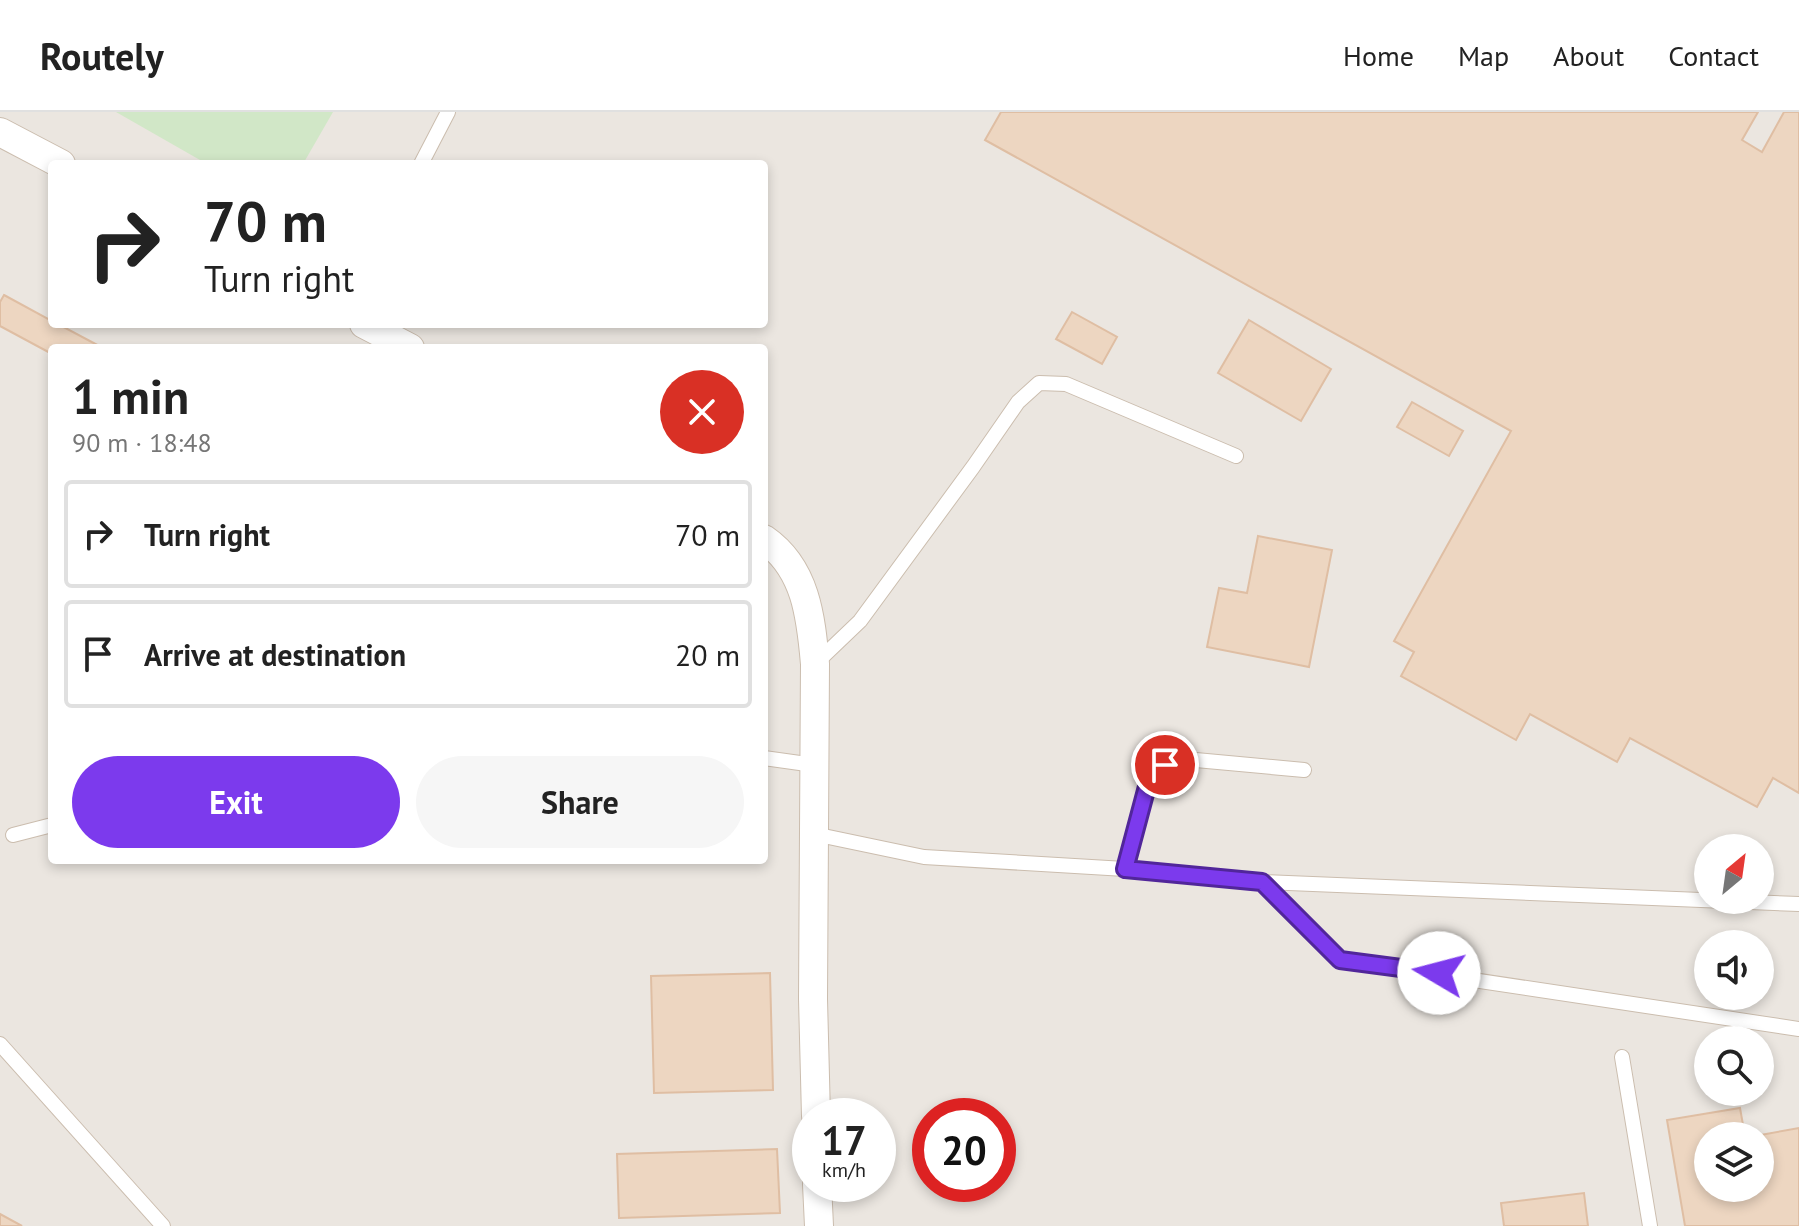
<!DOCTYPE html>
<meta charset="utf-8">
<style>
:root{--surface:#fff;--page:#f6f6f6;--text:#222;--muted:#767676;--line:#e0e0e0;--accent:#7c3aed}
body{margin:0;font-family:"PT Sans",sans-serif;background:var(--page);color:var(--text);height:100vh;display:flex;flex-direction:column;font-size:30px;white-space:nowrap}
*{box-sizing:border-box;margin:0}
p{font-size:26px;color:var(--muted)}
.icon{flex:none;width:44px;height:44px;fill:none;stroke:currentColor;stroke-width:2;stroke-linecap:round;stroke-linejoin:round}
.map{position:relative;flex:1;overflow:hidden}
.panel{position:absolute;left:48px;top:232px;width:720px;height:520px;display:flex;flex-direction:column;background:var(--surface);border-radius:8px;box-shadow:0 4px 12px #0003}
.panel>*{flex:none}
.hud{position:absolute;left:48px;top:48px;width:720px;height:168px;border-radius:8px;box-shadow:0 4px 12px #0003;background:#fff;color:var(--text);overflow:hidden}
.needle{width:52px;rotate:29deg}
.fabs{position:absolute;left:1694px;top:722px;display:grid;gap:16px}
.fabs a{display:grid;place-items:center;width:80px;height:80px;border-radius:50%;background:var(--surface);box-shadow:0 4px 12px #0003;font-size:40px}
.speed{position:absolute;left:792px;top:986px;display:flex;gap:16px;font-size:40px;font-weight:700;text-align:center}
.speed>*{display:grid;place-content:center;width:104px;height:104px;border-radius:50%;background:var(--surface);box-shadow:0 4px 12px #0003;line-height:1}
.speed small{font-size:20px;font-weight:400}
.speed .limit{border:12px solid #d22;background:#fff;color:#111}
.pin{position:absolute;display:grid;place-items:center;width:68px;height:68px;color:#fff;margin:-34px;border:4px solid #fff;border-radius:50%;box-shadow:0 2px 8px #0007}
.me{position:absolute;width:88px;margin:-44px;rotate:278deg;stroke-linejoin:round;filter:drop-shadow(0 0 6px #0008)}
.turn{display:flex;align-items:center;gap:28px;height:168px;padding:0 24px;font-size:36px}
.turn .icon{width:104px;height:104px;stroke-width:2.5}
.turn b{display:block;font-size:56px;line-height:68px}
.round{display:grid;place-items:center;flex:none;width:84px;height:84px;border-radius:42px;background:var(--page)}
.head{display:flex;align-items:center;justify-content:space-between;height:136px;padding:0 24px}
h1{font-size:48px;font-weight:600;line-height:60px}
.cta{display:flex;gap:16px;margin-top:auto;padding:16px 24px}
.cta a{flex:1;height:92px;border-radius:48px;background:var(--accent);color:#fff;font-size:32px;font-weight:600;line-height:92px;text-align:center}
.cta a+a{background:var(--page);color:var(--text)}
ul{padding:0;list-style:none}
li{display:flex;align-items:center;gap:24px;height:108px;margin:0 16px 12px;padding:0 8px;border:4px solid var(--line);border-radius:8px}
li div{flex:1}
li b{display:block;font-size:30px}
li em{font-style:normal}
header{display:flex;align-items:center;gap:48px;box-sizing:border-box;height:112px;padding:0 40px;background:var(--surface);border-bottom:2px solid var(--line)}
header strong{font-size:38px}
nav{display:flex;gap:44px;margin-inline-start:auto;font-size:28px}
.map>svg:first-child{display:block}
.industrial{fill:#ebe6e0;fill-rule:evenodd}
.green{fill:#d1e7c7}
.building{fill:#edd6c1;stroke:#dfbea3;stroke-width:2}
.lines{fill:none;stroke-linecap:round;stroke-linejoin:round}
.lane-casing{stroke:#cbbdae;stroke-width:16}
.street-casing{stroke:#cbbdae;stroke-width:30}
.lane{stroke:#fff;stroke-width:14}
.street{stroke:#fff;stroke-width:28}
.route-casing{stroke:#51269a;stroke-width:20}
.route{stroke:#7c3aed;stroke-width:14}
</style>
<header>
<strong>Routely</strong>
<nav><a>Home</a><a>Map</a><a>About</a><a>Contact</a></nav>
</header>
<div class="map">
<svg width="1799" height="1114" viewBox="0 0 1799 1114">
<rect width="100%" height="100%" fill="#faf4e7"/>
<!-- industrial -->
<path class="industrial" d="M0 0H1799V1114H0ZM52 52H764V212H52ZM52 236H764V748H52ZM1708 736H1760V788H1708ZM1708 832H1760V884H1708ZM1708 928H1760V980H1708ZM810 1004H878V1072H810ZM930 1004H998V1072H930ZM1708 1024H1760V1076H1708Z"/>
<!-- green -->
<path class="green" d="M116 0H333L303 52H207Z"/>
<!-- building -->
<g class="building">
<path d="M1001 0H1758L1742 28 1762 40 1784 0H1799V681L1773 666 1757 695 1630 626 1617 650 1530 602 1516 628 1401 564 1414 540 1394 529 1511 319 985 28Z"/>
<path d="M4 183 52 209V212H58L103 236H52V242L0 214V190Z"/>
<path d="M1072 200 1117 225 1102 252 1056 227Z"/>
<path d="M1249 208 1331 257 1301 309 1218 261Z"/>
<path d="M1412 290 1463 319 1449 344 1397 315Z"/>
<path d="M1258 424 1332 438 1309 555 1207 535 1219 476 1247 481Z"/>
<path d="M770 861 773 978 654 981 651 864Z"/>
<path d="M1740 996 1745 1024H1708V1076H1760V1024H1755L1799 1016V1114H1685L1667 1008Z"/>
<path d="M777 1037 780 1101 619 1106 617 1042Z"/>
<path d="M1584 1081 1588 1114H1504L1501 1091Z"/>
<path d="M0 1102 22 1114H0Z"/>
</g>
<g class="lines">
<!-- lane casing -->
<g class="lane-casing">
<g id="lane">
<path d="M421 52 448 0"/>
<path d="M815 552 860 509 973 355 1018 290 1039 271 1066 272 1236 344"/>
<path d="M764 646 814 653"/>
<path d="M814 722 924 745 1125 757 1262 770 1799 792"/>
<path d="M13 723 52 713"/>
<path d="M1125 757 1149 667 1165 653 1185 647 1304 658"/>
<path d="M1262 770 1340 848 1799 917"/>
<path d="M0 932 163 1114"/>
<path d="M1622 945 1650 1114"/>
</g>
</g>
<!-- street casing -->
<g class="street-casing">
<g id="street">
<path d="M0 20 61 52"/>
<path d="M364 212 410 236"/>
<path d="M764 427C806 456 811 505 815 552L813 887 816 1004"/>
<path d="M817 1072 819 1114"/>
</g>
</g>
<!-- lane -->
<use href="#lane" class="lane"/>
<!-- street -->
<use href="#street" class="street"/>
</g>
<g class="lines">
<!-- route casing -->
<g class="route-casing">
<path id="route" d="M1165 653 1149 667 1125 757 1262 770 1340 848 1439 861"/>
</g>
<!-- route -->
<use href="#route" class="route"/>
</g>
</svg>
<div class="fabs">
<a><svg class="needle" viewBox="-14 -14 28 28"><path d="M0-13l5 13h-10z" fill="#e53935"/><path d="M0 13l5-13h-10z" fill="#767676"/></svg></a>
<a><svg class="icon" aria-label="sound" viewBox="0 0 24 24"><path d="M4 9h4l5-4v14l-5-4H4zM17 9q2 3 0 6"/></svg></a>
<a><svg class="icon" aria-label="search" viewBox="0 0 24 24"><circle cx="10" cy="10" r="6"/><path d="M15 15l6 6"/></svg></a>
<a><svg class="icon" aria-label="layers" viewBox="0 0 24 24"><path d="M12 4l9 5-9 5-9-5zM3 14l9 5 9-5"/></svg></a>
</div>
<div class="speed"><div>17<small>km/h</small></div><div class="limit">20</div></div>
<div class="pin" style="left:1165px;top:653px;background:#d93025"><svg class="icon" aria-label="arrive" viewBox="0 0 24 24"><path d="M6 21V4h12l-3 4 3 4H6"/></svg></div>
<svg class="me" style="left:1439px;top:861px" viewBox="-20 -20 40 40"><circle r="19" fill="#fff"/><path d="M0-13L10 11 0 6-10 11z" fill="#7c3aed"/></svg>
<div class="hud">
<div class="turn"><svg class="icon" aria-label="right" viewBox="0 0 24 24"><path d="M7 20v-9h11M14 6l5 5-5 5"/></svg><div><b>70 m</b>Turn right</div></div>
</div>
<section class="panel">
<div class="head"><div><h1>1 min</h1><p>90 m · 18:48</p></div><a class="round" style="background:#d93025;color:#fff"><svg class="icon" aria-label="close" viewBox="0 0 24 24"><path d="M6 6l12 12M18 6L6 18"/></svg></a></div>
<ul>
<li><svg class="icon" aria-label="right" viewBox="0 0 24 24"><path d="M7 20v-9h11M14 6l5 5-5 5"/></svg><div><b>Turn right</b></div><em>70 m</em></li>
<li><svg class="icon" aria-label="arrive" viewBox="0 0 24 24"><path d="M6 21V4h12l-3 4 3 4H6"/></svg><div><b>Arrive at destination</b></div><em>20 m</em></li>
</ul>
<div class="cta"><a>Exit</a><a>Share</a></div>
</section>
</div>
